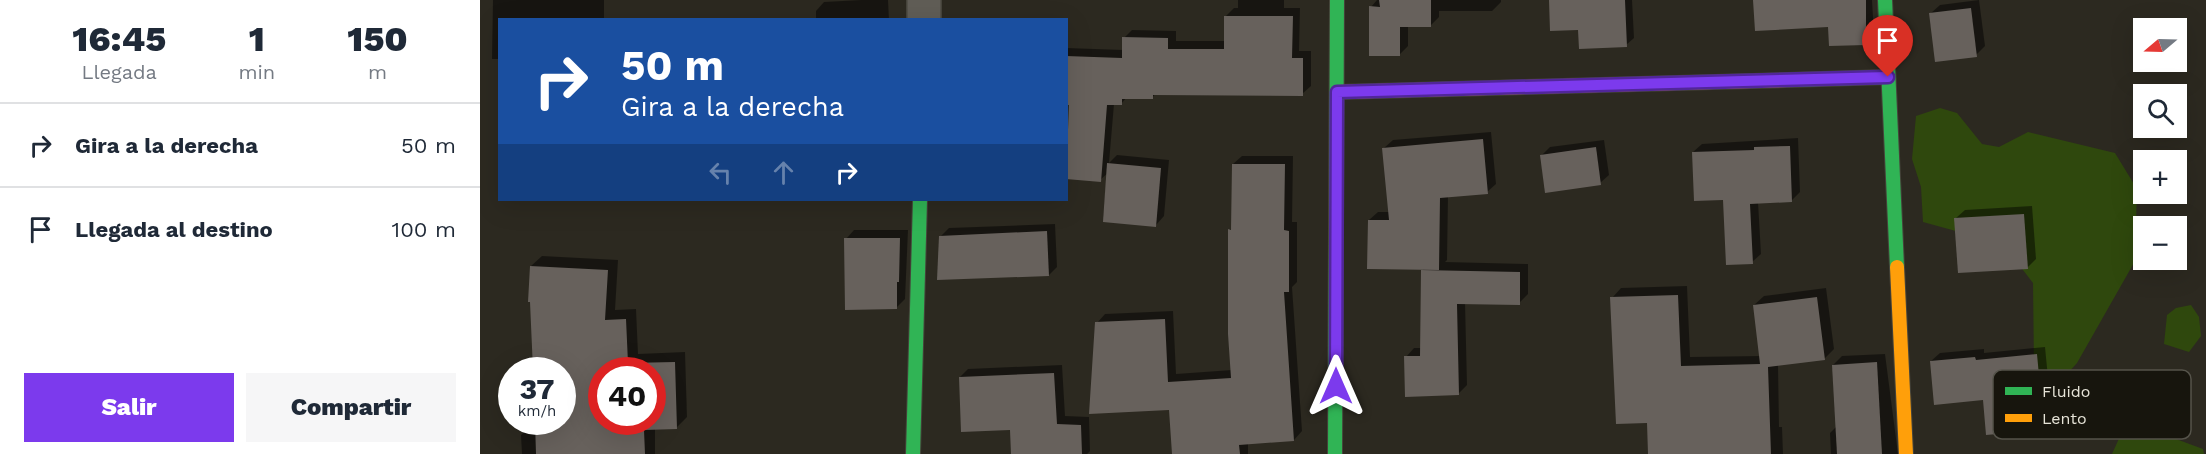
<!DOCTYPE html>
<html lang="es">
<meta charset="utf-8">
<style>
:root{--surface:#fff;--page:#f6f6f7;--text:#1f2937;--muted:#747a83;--line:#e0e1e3;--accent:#7c3aed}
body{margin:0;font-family:"Work Sans",sans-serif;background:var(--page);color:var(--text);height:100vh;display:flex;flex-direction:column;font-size:22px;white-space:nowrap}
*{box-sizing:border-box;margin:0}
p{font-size:20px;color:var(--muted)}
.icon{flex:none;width:33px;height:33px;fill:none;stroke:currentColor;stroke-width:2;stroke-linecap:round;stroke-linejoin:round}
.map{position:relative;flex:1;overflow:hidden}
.side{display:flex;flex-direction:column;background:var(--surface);width:480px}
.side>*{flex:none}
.hud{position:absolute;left:18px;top:18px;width:570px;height:183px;border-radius:0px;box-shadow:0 6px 24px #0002;background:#1a4fa0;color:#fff;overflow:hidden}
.needle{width:39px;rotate:251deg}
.fabs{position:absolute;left:1653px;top:18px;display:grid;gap:12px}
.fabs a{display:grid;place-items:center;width:54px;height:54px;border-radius:0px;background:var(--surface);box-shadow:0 6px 24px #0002;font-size:30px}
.speed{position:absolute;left:18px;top:357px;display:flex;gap:12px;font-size:30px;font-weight:700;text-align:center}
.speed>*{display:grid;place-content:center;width:78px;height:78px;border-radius:50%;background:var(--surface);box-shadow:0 6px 24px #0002;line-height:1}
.speed small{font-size:15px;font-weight:400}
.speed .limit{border:9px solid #d22;background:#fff;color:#111}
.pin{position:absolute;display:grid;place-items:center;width:51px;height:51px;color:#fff;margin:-62px -26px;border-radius:50% 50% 50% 0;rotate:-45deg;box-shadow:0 0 6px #0007}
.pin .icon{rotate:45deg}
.me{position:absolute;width:66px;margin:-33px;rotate:0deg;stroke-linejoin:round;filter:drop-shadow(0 0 4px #0008)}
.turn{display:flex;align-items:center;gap:21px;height:126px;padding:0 24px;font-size:27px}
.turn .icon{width:78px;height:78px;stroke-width:2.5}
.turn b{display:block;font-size:42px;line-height:51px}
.lanes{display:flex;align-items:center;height:57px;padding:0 24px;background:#0003;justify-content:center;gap:30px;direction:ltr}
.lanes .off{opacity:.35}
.eta{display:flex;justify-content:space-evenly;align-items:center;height:102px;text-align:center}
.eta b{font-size:36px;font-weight:800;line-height:42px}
.button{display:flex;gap:12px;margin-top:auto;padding:12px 24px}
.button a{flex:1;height:69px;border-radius:0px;background:var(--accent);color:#fff;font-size:24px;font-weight:800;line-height:69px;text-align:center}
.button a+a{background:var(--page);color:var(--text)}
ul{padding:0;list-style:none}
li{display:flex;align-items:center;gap:18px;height:84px;padding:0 24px;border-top:2px solid var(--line)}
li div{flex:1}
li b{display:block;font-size:22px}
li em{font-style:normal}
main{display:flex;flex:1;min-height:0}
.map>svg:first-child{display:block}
.green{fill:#2f480d}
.shadow{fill:#0007;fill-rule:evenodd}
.building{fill:#67615c;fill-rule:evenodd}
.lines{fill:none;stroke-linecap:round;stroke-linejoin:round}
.street-casing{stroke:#46443b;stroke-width:36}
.fast-casing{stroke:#46443b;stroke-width:16}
.slow-casing{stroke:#46443b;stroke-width:16}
.street{stroke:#605d56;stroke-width:33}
.fast{stroke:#30b455;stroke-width:14}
.slow{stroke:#ff9f0a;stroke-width:14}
.route-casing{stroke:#51269a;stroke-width:15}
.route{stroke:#7c3aed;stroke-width:10}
.key{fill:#17150d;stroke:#55534a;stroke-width:1.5}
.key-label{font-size:16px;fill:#e6e3d7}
</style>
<main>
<section class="side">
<div class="eta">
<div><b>16:45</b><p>Llegada</p></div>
<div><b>1</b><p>min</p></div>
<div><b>150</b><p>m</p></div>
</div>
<ul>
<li><svg class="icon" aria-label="right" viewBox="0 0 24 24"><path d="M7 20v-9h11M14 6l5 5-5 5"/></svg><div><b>Gira a la derecha</b></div><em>50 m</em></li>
<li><svg class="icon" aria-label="arrive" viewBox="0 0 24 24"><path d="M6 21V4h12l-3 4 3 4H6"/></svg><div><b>Llegada al destino</b></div><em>100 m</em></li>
</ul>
<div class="button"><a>Salir</a><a>Compartir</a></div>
</section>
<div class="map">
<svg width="1726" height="454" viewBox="0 0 1726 454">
<rect width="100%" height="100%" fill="#2c2920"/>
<!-- green -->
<g class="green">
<path d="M1460 108 1477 113 1502 144 1519 147 1548 132 1635 153 1657 189 1655 261 1597 363 1580 382 1554 368 1553 283 1523 244 1443 222 1441 187 1432 159 1436 116Z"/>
<path d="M1711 305 1719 317 1721 336 1709 352 1684 344 1687 315 1696 308Z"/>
<path d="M1642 432 1665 437 1696 439 1723 449 1724 454H1632Z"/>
</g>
<!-- shadow -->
<g class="shadow">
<path d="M13 0H124V20H20V59H12Z"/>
<path d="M381 0H408L409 20H336V11L344 2Z"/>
<path d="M758 0H804V8H820L819 51H831V86L822 94 676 93 672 98 647 97 641 104H634L629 163 637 155 689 160 684 216 676 225 628 173 620 180 586 178 591 103H586V48L644 50V38L652 30 696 31V41H746V16L754 8H758Z"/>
<path d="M897 0H1021V2L1012 11H959V17L950 26H928V46L919 55 891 7Z"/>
<path d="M1070 0H1152L1154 38 1146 45 1099 28Z"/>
<path d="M1275 0H1392L1394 35 1385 43 1349 26Z"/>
<path d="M1499 0 1505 46 1496 55 1451 13 1460 5Z"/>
<path d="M1011 132 1016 184 1007 192 968 196 967 260 965 262 1048 264V294L1039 303 985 302 987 385 978 394 926 357 934 348H941L943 268 889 220 898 212H909L904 148 913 140Z"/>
<path d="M1318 138 1320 192 1311 201 1278 202 1281 254 1272 262 1244 198 1213 152 1222 144Z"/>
<path d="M1124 140 1129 175 1120 183 1061 156 1070 147Z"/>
<path d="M762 156H813L812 222H817V282L812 287 822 431 814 440 768 442V454H694L691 409 617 323 625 314 693 311 696 374 752 370 750 230 753 227V164Z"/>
<path d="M1552 206 1556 259 1547 268 1476 218 1485 210Z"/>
<path d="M575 224 577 267 569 275 461 236 469 228Z"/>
<path d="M374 230H428L425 299 417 307 366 239Z"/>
<path d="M62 256 138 260 135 310 156 309 158 354 205 352 207 417 196 428H175V454H42L41 435 52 425H56V422H82V370H54L51 266ZM122 370H172V422H122Z"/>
<path d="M1207 286 1210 357 1281 356 1274 305 1284 296 1346 288 1354 349 1345 358 1298 365 1299 427H1302L1303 454H1170L1168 421 1132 298 1141 288Z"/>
<path d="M1565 347 1572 419 1563 428 1451 361 1460 353 1504 349V353Z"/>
<path d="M1405 354 1418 454H1351L1350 433 1357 426 1353 365 1362 356Z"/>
<path d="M582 365 585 416 609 417 610 451 607 454H533L532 429 480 377 488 369Z"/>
</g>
<!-- building -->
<g class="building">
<path d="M899 0H951V27H920V56H889V6L900 7Z"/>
<path d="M1069 0H1145L1147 47 1099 49 1098 30 1070 31Z"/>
<path d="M1273 0H1386V45L1349 46 1348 27 1275 31Z"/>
<path d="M1491 8 1497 57 1455 62 1449 13Z"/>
<path d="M744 16H813L812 58H823V96L673 95V99H642V105H627L621 182 586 179 589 105H586V56L642 58V37L688 38V49H744Z"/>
<path d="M1003 139 1008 194 960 198 959 270 887 269 888 220H909L902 148Z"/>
<path d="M1310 146 1312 202 1270 204 1273 264 1246 265 1243 200 1214 201 1212 152 1274 150V147Z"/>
<path d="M1116 147 1121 185 1065 193 1060 155Z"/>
<path d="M627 163 681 168 676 227 623 222Z"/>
<path d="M752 164H805L804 230 809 231V292H804L814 441 759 445 760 454H692L689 410 609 414 615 322 685 319 688 382 751 378 748 334V229L751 230Z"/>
<path d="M1544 214 1548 269 1478 273 1474 218Z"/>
<path d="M567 231 569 276 457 280 459 236Z"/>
<path d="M364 238H420L419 282H417V309L365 310Z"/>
<path d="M50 266 128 270 125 320 146 319 148 363 195 362 197 429 164 430 165 454H56L55 422H82V370H53L50 302H48ZM122 370H172V422H122Z"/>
<path d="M941 270 1040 272V305L977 304 979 395 925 397 924 356H940Z"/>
<path d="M1198 295 1201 366 1280 364 1273 305 1337 297 1345 360 1288 367 1291 454H1168L1167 423 1136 424 1130 297Z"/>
<path d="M1557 354 1564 430 1506 435 1503 400 1454 405 1450 361 1495 357 1496 360Z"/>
<path d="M1397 362 1402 454H1357L1352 365Z"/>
<path d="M574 373 577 424 601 425 602 454H531L530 430 481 432 479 377Z"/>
</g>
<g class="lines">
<!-- street casing -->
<g class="street-casing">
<path id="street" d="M444 20V0"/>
</g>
<!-- fast casing -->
<g class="fast-casing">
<g id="fast">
<path d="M1405 0 1417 267"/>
<path d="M1307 80 1408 77"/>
<path d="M433 454 440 200"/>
<path d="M855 454 857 0"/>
</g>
</g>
<!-- slow casing -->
<g class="slow-casing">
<g id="slow">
<path d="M857 92 1307 80"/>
<path d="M1417 267 1426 454"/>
</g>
</g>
<!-- street -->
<use href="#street" class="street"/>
<!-- fast -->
<use href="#fast" class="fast"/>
<!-- slow -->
<use href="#slow" class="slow"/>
</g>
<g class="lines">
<!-- route casing -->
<g class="route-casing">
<path id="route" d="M856 386 857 92 1408 77"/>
</g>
<!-- route -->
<use href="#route" class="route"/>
</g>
<!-- legend -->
<rect x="1513" y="370" width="198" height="69" rx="9" class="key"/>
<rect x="1525" y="387" width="27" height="8" fill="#30b455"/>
<rect x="1525" y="414" width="27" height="8" fill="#ff9f0a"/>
<g class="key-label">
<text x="1562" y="397">Fluido</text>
<text x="1562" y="424">Lento</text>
</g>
</svg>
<div class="fabs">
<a><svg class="needle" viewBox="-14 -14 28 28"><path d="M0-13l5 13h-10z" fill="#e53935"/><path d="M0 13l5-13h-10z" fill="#747a83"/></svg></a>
<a><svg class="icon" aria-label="search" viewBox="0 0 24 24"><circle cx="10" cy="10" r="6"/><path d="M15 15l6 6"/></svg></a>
<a>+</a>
<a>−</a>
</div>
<div class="speed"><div>37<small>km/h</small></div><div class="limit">40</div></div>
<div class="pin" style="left:1408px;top:77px;background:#d93025"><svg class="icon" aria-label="arrive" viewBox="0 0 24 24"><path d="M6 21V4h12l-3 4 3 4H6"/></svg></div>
<svg class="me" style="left:856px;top:386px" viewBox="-20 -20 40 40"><path d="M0-17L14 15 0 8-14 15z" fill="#7c3aed" stroke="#fff" stroke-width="4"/></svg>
<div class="hud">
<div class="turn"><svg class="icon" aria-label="right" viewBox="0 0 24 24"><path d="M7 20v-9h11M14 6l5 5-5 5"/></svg><div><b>50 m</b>Gira a la derecha</div></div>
<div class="lanes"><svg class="icon off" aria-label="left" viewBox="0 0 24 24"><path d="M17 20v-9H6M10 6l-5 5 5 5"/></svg><svg class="icon off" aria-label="ahead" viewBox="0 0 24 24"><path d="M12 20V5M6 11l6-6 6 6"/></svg><svg class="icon" aria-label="right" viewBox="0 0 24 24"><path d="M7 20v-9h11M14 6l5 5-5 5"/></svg></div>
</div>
</div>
</main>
